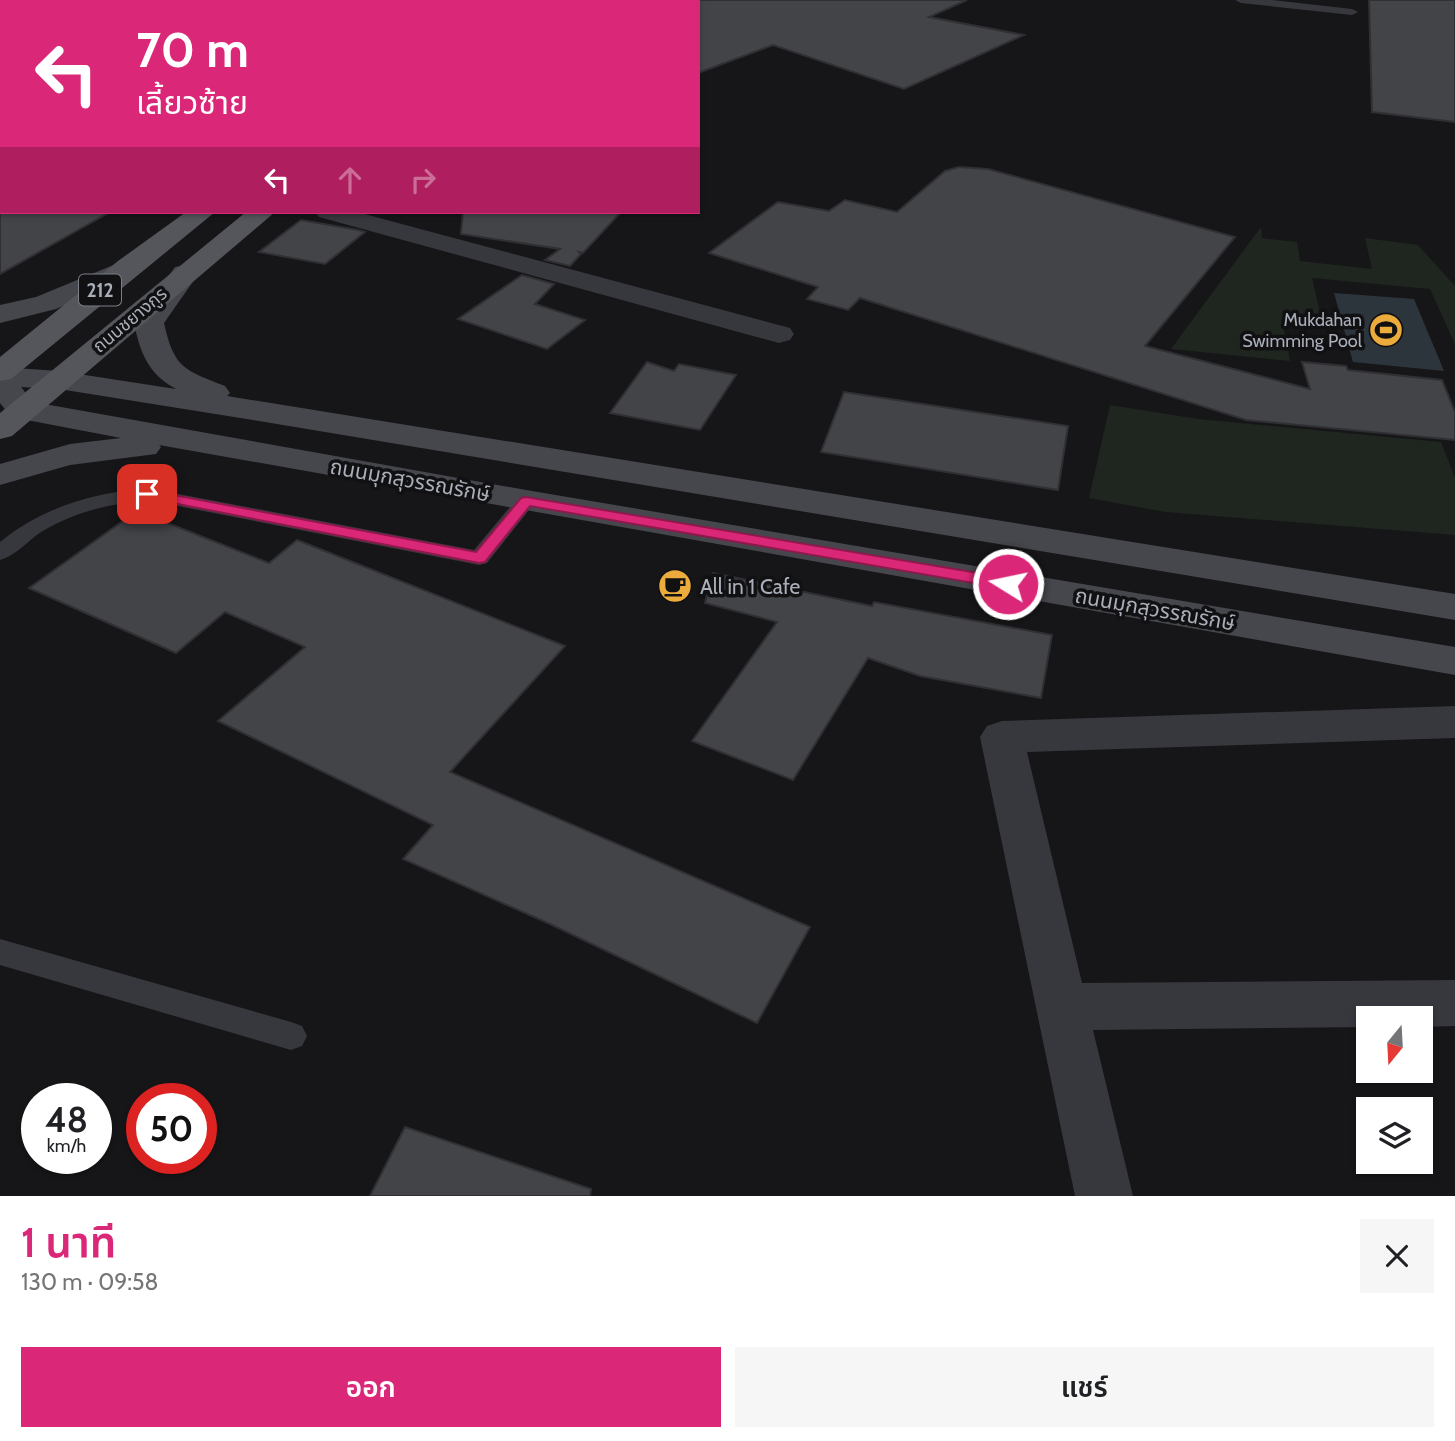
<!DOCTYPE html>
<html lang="th">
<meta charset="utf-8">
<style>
:root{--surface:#fff;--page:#f6f6f6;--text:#202124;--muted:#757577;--accent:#db2777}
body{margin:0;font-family:Cabin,"Noto Sans Thai",sans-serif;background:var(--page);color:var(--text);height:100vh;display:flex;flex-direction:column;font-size:26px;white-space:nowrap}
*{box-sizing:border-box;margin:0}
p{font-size:23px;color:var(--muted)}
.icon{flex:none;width:38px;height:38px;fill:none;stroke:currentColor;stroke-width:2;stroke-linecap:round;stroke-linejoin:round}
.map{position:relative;height:1196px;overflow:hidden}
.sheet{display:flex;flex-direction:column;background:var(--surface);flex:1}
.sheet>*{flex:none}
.hud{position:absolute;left:0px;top:0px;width:700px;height:214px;box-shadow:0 2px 5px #0004;background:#db2777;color:#fff;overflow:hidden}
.needle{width:46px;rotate:198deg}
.fabs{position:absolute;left:1356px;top:1006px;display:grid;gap:14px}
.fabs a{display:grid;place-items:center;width:77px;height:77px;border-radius:0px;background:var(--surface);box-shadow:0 2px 5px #0004;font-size:35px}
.speed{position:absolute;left:21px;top:1083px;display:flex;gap:14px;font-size:35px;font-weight:700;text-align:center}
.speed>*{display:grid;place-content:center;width:91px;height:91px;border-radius:50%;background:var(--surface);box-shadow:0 2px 5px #0004;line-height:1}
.speed small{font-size:18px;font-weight:400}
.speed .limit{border:10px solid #d22;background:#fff;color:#111}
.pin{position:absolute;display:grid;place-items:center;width:60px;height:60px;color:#fff;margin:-30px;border-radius:14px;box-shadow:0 4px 10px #0006}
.me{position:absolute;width:77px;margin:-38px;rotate:280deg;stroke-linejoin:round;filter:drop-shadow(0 0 5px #0008)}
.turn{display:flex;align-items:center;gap:24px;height:147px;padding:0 21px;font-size:32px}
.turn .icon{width:91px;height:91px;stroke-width:2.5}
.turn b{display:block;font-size:49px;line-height:60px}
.lanes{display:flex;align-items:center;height:66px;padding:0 21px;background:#0003;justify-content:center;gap:35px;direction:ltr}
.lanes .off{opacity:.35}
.round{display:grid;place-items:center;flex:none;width:74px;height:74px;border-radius:0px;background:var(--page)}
.overview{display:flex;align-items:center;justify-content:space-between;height:119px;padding:0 21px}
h1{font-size:42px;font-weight:600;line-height:52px;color:var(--accent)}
.cta{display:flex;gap:14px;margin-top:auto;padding:14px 21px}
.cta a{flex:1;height:80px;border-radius:0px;background:var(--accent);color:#fff;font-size:28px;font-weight:600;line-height:80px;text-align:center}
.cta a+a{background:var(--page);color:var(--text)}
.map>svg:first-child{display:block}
.green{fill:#1e261f}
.water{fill:#2d353c}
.building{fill:#434448;stroke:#303034;stroke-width:2}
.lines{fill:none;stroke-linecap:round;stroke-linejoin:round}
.service{fill:#37383d;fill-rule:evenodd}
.minor{fill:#37383d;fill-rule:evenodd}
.secondary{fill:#45474d;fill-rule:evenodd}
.primary{fill:#54565c;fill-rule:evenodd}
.route{fill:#db2777;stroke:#8e194d;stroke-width:2}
.labels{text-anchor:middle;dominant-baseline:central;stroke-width:7;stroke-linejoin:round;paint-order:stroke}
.far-street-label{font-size:18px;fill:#a9aeb8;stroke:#111113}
.far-poi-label{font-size:18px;fill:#a9aeb8;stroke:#111113;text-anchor:end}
.shield{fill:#111113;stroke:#7b7f86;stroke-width:2}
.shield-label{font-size:19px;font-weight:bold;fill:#a9aeb8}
.street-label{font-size:21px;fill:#a9aeb8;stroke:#111113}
.poi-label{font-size:21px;fill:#a9aeb8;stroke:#111113;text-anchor:start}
</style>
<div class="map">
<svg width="1455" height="1196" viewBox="0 0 1455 1196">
<rect width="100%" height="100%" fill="#161618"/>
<!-- green -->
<g class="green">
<path d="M1261 227 1262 238 1297 242 1300 261 1372 269 1365 238 1418 245 1455 286V344L1430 289 1312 278 1323 325 1282 321 1290 361 1171 349Z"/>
<path d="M1110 405 1198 419 1441 442 1455 478V535L1165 512 1089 498Z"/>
</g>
<!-- water -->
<path class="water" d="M1334 293 1414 299 1444 371 1353 362Z"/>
<!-- building -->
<g class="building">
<path d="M698 0H967L929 17 1024 35 904 89 773 45 698 73Z"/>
<path d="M1369 0H1455V122L1372 112Z"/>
<path d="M959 167 988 169 1235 237 1145 346 1310 389 1302 362 1346 366 1348 370 1442 380 1455 412V440L1246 420 860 298 848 310 807 299 818 287 709 253 778 202 829 211 845 200 897 212 945 171Z"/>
<path d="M0 212H110L0 274Z"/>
<path d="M463 212H621L583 253 579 252 581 254 570 266 545 260 560 249 461 234Z"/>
<path d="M301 220 358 230 365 232 325 264 259 252Z"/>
<path d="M522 275 554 284 535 304 585 320 547 349 458 319Z"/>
<path d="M647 362 674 371 679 364 736 375 700 430 610 413Z"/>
<path d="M844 392 1068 426 1058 490 821 452Z"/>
<path d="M137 511 269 563 297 540 565 646 450 772 810 927 757 1023 550 924 403 859 433 825 218 721 305 647 225 612 176 653 29 588Z"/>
<path d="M713 573 872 606 874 602 1052 635 1041 698 920 676 868 658 793 780 692 741 777 622 705 603Z"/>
<path d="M405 1127 591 1189 590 1196H370Z"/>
</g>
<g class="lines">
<!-- service -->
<g class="service">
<path d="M1235 0H1272L1352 9 1358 12 1352 15 1241 3Z"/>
<path d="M147 488 474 550 519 496H533L536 501 487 563 479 565 147 500C109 504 74 512 41 532 28 541 15 556 0 560V542C43 507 93 493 147 488Z"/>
<path d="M0 939 291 1022 302 1026 307 1036 302 1046 291 1050 0 965Z"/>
</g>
<!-- minor -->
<g class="minor">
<path d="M59 0H83L84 2H60Z"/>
<path d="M342 0H366L367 2H343Z"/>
<path d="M553 0H577L578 2H554Z"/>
<rect x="0" y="89" width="2" height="14"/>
<path d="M315 212H357L790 328 794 334 790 340 779 343 768 340 319 217Z"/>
<path d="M1455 706V738L1027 752 1082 983 1455 980V1026L1421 1027V1018H1368V1027L1093 1030 1133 1196H1075L980 737 987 726 1002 721Z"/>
</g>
<!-- secondary -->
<g class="secondary">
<path d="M128 259 138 261 142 267 138 273 56 309 0 323V305L36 297Z"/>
<path d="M185 265 195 267 199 273 164 323C174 368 184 370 225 386L230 393 227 396 1455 594V620L259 421 59 389 21 387 33 402 526 490 1455 647V675L159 445 161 447 156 454 70 465 0 485V464L70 444 121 438 11 417 0 403V367L59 371 176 389C148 374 140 352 134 323L175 267Z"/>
</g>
<!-- primary -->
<g class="primary">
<path d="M593 0H616L592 2Z"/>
<path d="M650 0H672L649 2Z"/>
<path d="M186 212H215L11 379 0 381V357L118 261Z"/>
<path d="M246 212H275L12 436 0 439V413Z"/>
</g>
</g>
<!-- route -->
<path class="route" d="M147 490 476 552 521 498 526 497 1008 578 1016 584 1008 589 530 506 485 562 479 563 142 497 140 494 142 491Z"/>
<!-- icons -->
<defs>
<g id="stadium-disc" transform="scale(1.75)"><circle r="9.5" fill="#ebac3b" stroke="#111113"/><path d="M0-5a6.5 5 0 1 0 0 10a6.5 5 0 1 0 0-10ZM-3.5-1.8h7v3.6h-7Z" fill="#111"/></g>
<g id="cafe-disc" transform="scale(1.75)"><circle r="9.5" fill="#ebac3b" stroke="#111113"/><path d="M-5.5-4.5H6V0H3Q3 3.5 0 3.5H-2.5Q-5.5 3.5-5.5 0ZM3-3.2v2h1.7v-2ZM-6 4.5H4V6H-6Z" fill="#111"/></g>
</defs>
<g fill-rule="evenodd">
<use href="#stadium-disc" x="1386" y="330"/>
<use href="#cafe-disc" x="675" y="586"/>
</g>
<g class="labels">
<!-- far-street labels -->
<g class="far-street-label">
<text transform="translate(130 320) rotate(-40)">ถนนชยางกูร</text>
</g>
<!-- far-poi labels -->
<g class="far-poi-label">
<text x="1362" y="320">Mukdahan<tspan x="1362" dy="21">Swimming Pool</tspan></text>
</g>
<!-- shield labels -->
<rect class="shield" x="79" y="274.5" width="42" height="31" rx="5"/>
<g class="shield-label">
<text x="100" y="290">212</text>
</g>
<!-- street labels -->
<g class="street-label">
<text transform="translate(410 480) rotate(10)">ถนนมุกสุวรรณรักษ์</text>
<text transform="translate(1155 609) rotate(10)">ถนนมุกสุวรรณรักษ์</text>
</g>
<!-- poi labels -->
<g class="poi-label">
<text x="700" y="586">All in 1 Cafe</text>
</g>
</g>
</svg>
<div class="fabs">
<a><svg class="needle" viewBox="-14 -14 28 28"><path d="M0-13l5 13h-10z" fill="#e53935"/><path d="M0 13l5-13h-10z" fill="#757577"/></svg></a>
<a><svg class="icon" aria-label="layers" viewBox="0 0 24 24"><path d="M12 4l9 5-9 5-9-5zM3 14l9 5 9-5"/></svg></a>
</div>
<div class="speed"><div>48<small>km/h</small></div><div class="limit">50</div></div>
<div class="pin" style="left:147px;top:494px;background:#d93025"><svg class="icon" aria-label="arrive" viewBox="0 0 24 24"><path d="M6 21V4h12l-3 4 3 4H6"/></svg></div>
<svg class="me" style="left:1008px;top:584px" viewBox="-20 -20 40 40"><circle r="17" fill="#db2777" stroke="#fff" stroke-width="3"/><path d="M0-11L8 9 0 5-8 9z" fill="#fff"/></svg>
<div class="hud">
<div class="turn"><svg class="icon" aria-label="left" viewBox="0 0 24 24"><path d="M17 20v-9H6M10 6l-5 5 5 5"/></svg><div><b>70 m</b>เลี้ยวซ้าย</div></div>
<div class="lanes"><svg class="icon" aria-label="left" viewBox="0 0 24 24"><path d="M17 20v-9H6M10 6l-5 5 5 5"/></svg><svg class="icon off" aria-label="ahead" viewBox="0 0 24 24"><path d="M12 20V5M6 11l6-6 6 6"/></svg><svg class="icon off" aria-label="right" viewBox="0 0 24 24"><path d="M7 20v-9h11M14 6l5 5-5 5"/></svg></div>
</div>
</div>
<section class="sheet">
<div class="overview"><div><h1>1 นาที</h1><p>130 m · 09:58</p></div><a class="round"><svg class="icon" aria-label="close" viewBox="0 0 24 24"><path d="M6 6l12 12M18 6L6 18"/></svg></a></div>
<div class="cta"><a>ออก</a><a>แชร์</a></div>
</section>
